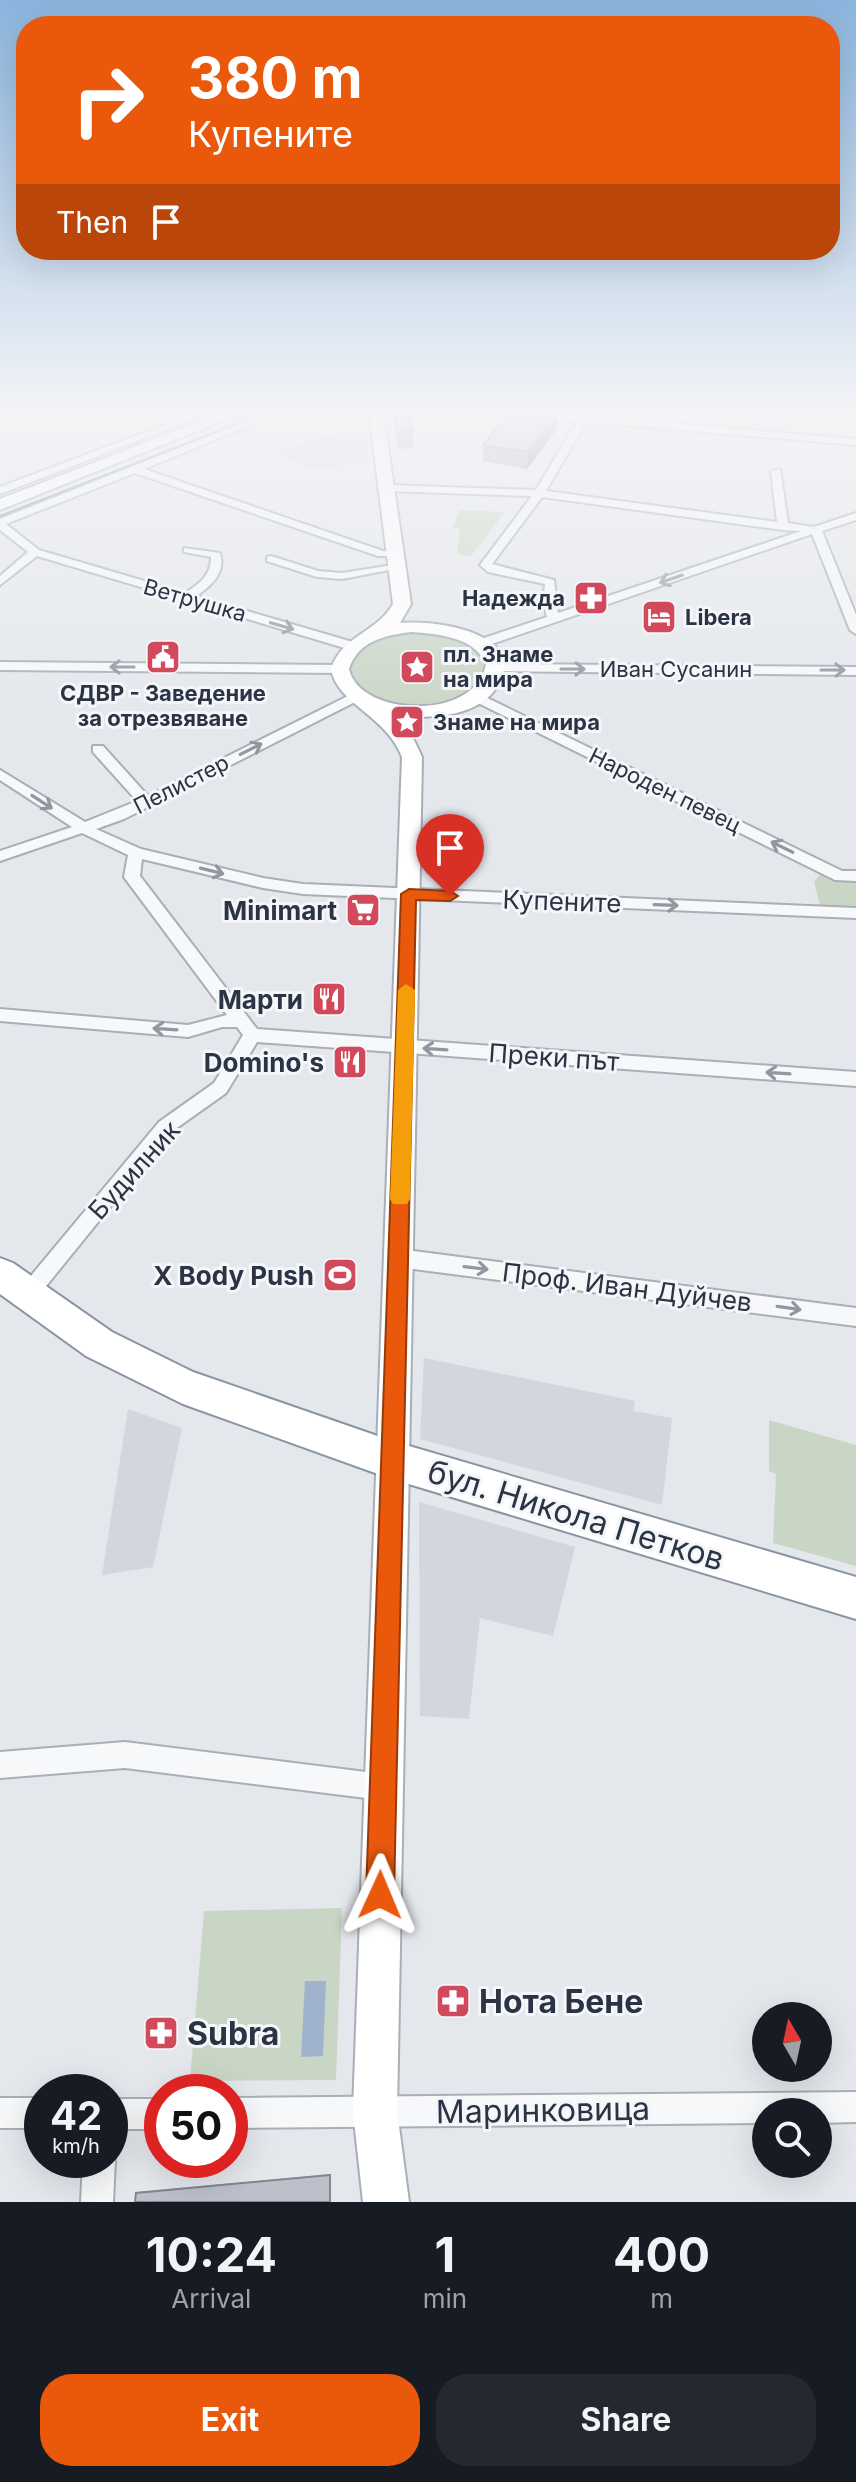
<!DOCTYPE html>
<meta charset="utf-8">
<style>
:root{--surface:#171b24;--page:#242831;--text:#f1f3f6;--muted:#9ea1a6;--accent:#ea580c}
body{margin:0;font-family:Inter,sans-serif;background:var(--page);color:var(--text);height:100vh;display:flex;flex-direction:column;font-size:30px;white-space:nowrap}
*{box-sizing:border-box;margin:0}
p{font-size:26px;color:var(--muted)}
.icon{flex:none;width:44px;height:44px;fill:none;stroke:currentColor;stroke-width:2;stroke-linecap:round;stroke-linejoin:round}
.map{position:relative;height:2202px;overflow:hidden}
.sheet{display:flex;flex-direction:column;background:var(--surface);flex:1}
.sheet>*{flex:none}
.hud{position:absolute;left:16px;top:16px;width:824px;height:244px;border-radius:32px;box-shadow:0 8px 32px #0002;background:#ea580c;color:#fff;overflow:hidden}
.needle{width:52px;rotate:351deg}
.fabs{position:absolute;left:752px;top:2002px;display:grid;gap:16px}
.fabs a{display:grid;place-items:center;width:80px;height:80px;border-radius:50%;background:var(--surface);box-shadow:0 8px 32px #0002;font-size:40px}
.speed{position:absolute;left:24px;top:2074px;display:flex;gap:16px;font-size:40px;font-weight:700;text-align:center}
.speed>*{display:grid;place-content:center;width:104px;height:104px;border-radius:50%;background:var(--surface);box-shadow:0 8px 32px #0002;line-height:1}
.speed small{font-size:20px;font-weight:400}
.speed .limit{border:12px solid #d22;background:#fff;color:#111}
.pin{position:absolute;display:grid;place-items:center;width:68px;height:68px;color:#fff;margin:-82px -34px;border-radius:50% 50% 50% 0;rotate:-45deg;box-shadow:0 0 8px #0007}
.pin .icon{rotate:45deg}
.me{position:absolute;width:88px;margin:-44px;rotate:1deg;stroke-linejoin:round;filter:drop-shadow(0 0 6px #0008)}
.turn{display:flex;align-items:center;gap:28px;height:168px;padding:0 40px;font-size:36px}
.turn .icon{width:104px;height:104px;stroke-width:2.5}
.turn b{display:block;font-size:56px;line-height:68px}
.then{display:flex;align-items:center;height:76px;padding:0 40px;background:#0003;gap:16px;font-size:30px}
.eta{display:flex;justify-content:space-evenly;align-items:center;height:136px;text-align:center}
.eta b{font-size:48px;font-weight:700;line-height:56px}
.button{display:flex;gap:16px;margin-top:auto;padding:16px 40px}
.button a{flex:1;height:92px;border-radius:32px;background:var(--accent);color:#fff;font-size:32px;font-weight:700;line-height:92px;text-align:center}
.button a+a{background:var(--page);color:var(--text)}
.map>svg:first-child{display:block}
.built{fill:#d2d6de}
.green{fill:#c9d6c5}
.water{fill:#9fb4cc}
.lines{fill:none;stroke-linecap:round;stroke-linejoin:round}
.street-casing{stroke:#a9aeb7;stroke-width:4}
.secondary-casing{stroke:#a9aeb7;stroke-width:4}
.primary-casing{stroke:#a3abb8;stroke-width:4}
.highway-casing{stroke:#8b94a3;stroke-width:4}
.street{fill:#f7f8fa;fill-rule:evenodd}
.secondary{fill:#fff;fill-rule:evenodd}
.primary{fill:#fff;fill-rule:evenodd}
.highway{fill:#fff;fill-rule:evenodd}
.tram{stroke:#7d8696;stroke-width:2}
.wall{fill:#a1a5ae}
.shaded-wall{fill:#83868d}
.building{fill:#bbc0ca;stroke:#83868d;stroke-width:2}
.oneway{stroke:#9196a0}
.route{fill:#ea580c;stroke:#983908;stroke-width:2}
.slow{fill:#f59e0b}
.labels{text-anchor:middle;dominant-baseline:central;stroke-width:6;stroke-linejoin:round;paint-order:stroke}
.far-poi-label{font-size:22px;font-weight:bold;fill:#2b3445;stroke:#f4f6f9;text-anchor:start}
.far-street-label{font-size:22px;fill:#2b3445;stroke:#f4f6f9}
.street-label{font-size:26px;fill:#2b3445;stroke:#f4f6f9}
.poi-label{font-size:26px;font-weight:bold;fill:#2b3445;stroke:#f4f6f9;text-anchor:end}
.near-street-label{font-size:32px;fill:#2b3445;stroke:#f4f6f9}
.near-poi-label{font-size:32px;font-weight:bold;fill:#2b3445;stroke:#f4f6f9;text-anchor:start}
</style>
<div class="map">
<svg width="856" height="2202" viewBox="0 0 856 2202">
<rect width="100%" height="100%" fill="#e4e7ec"/>
<!-- built -->
<g class="built">
<path d="M366 431 369 463 312 468 277 453 310 439Z"/>
<path d="M424 1358 635 1401 633 1411 672 1418 662 1505 420 1439Z"/>
<path d="M128 1409 182 1428 153 1567 102 1575Z"/>
<path d="M419 1502 575 1547 553 1636 480 1618 469 1719 420 1716Z"/>
</g>
<!-- green -->
<g class="green">
<path d="M459 510 505 512 471 556 457 554 460 529 453 528Z"/>
<path d="M410 632C437 631 477 637 486 666L484 679 458 699 414 706 380 701 357 687 348 669C362 640 379 637 410 632Z"/>
<path d="M825 868 856 876V913L822 912 814 882Z"/>
<path d="M769 1420 856 1445V1566L773 1543 776 1474 769 1471Z"/>
<path d="M342 1908 336 2080 190 2081 204 1911Z"/>
</g>
<!-- water -->
<path class="water" d="M305 1981H326L323 2056 301 2057Z"/>
<g class="lines">
<!-- street casing -->
<g class="street-casing">
<g id="street">
<path d="M16 412 14 414 0 419V413Z"/>
<path d="M199 412H212L0 494V487Z"/>
<path d="M270 412H283L144 469 383 551 401 552V556H378L135 473 6 524 39 550 185 593C199 584 211 576 211 557L184 552V548L220 553C226 572 212 586 196 596L356 643V649H348L37 556 0 585V576L28 552 0 530V519Z"/>
<path d="M503 412 580 415 582 412H592L589 416 856 439V445L586 422 546 491 777 522 771 471 780 469 788 523 814 527 856 513V520L822 531 856 615V634L850 630 812 534 483 647H475V641L547 617 543 603 545 584 488 572 480 565 532 496 387 491 382 488 387 485 536 490 577 421 508 415ZM542 497 783 530 801 531 558 613 554 580 492 564Z"/>
<path d="M271 556 318 571 342 573 399 564 405 567 342 579 317 577 267 561V557Z"/>
<path d="M0 662 340 665 346 669 340 673 0 670Z"/>
<path d="M495 664 856 667V675L491 671 489 668Z"/>
<path d="M356 692 362 696 361 699 124 819 96 829 141 849 263 878 303 884 856 908V918L303 894 263 888 142 859 140 876 257 1029 856 1072V1086L257 1042 226 1093 171 1132 34 1301 27 1304 20 1301 17 1295 20 1289 159 1122 214 1083 243 1035 237 1027H222L188 1037 0 1021V1009L188 1025 227 1015 124 877 128 855 82 833 0 861V851L72 827 0 780V770L85 822 137 801 93 752V746H103L148 796Z"/>
<path d="M477 693 842 871H856V881L835 880 472 700 471 697Z"/>
<path d="M398 1249 856 1308V1326L398 1267 391 1264 388 1258 391 1252Z"/>
<path d="M125 1742 382 1774 391 1778 395 1787 391 1796 382 1800 125 1768 0 1778V1752Z"/>
<path d="M856 2092V2122L818 2123V2112H766V2123L230 2128V2098Z"/>
<rect x="0" y="2098" width="42" height="30"/>
<rect x="110" y="2099" width="52" height="30"/>
<path d="M110 2149 115 2160 113 2202H81L83 2160H110Z"/>
</g>
</g>
<!-- secondary casing -->
<g class="secondary-casing">
<path id="secondary" d="M369 412H383L411 604 400 623C428 620 498 628 504 663 505 672 501 680 497 687 477 718 427 720 393 714L414 740 422 757 397 2111 409 2202H363L353 2111 402 757C386 715 337 704 331 669 342 635 377 633 393 604ZM412 632C438 634 475 637 486 664 476 722 359 717 349 669 358 641 385 635 412 632Z"/>
</g>
<!-- primary casing -->
<g class="primary-casing">
<path id="primary" d="M225 412H245L0 510V499Z"/>
</g>
<!-- highway casing -->
<g class="highway-casing">
<path id="highway" d="M0 1258 13 1263 112 1332 193 1372 392 1441 856 1577V1619L392 1479 183 1404 86 1356 0 1294Z"/>
</g>
<!-- street -->
<use href="#street" class="street"/>
<!-- secondary -->
<use href="#secondary" class="secondary"/>
<!-- primary -->
<use href="#primary" class="primary"/>
<!-- highway -->
<use href="#highway" class="highway"/>
<!-- tram -->
<path class="tram" d="M0 516 267 412"/>
</g>
<!-- wall -->
<g class="wall">
<path d="M395 418 413 432V448L398 449 396 434Z"/>
<path d="M557 429 527 469 483 461V445Z"/>
<path d="M331 2174V2202H135L136 2193 138 2192Z"/>
</g>
<!-- shaded-wall -->
<path class="shaded-wall" d="M558 413 557 429 527 469 528 452Z"/>
<!-- building -->
<g class="building">
<path d="M511 412H552L558 413 528 452 483 445Z"/>
<path d="M395 418H410L413 432H398Z"/>
<path d="M330 2175V2202H135L136 2193Z"/>
</g>
<!-- one-way arrows -->
<defs><path id="oneway-shaft" d="M-6 0H5M1.5-3L5.5 0L1.5 3" fill="none" stroke-width="1.6" stroke-linecap="round" stroke-linejoin="round" transform="scale(2)"/></defs>
<g class="oneway">
<use href="#oneway-shaft" transform="translate(671 579) rotate(161)"/>
<use href="#oneway-shaft" transform="translate(282 626) rotate(16)"/>
<use href="#oneway-shaft" transform="translate(122 667) rotate(-180)"/>
<use href="#oneway-shaft" transform="translate(573 669)"/>
<use href="#oneway-shaft" transform="translate(833 670)"/>
<use href="#oneway-shaft" transform="translate(251 749) rotate(-27)"/>
<use href="#oneway-shaft" transform="translate(42 802) rotate(33)"/>
<use href="#oneway-shaft" transform="translate(782 847) rotate(-154)"/>
<use href="#oneway-shaft" transform="translate(212 871) rotate(14)"/>
<use href="#oneway-shaft" transform="translate(666 905) rotate(2)"/>
<use href="#oneway-shaft" transform="translate(165 1029) rotate(-176)"/>
<use href="#oneway-shaft" transform="translate(435 1049) rotate(-176)"/>
<use href="#oneway-shaft" transform="translate(778 1073) rotate(-176)"/>
<use href="#oneway-shaft" transform="translate(476 1268) rotate(7)"/>
<use href="#oneway-shaft" transform="translate(789 1308) rotate(8)"/>
</g>
<!-- sky -->
<linearGradient id="sky" x2="0" y2="1"><stop stop-color="#8bb4dd"/><stop offset="0.57" stop-color="#f3f4f6"/><stop offset="1" stop-color="#f3f4f6" stop-opacity="0"/></linearGradient>
<rect width="856" height="720" fill="url(#sky)"/>
<!-- route -->
<path class="route" d="M409 889 450 891 458 896 450 901 416 900 394 1895 390 1905 380 1909 370 1905 366 1895 401 894Z"/>
<!-- slow -->
<path class="slow" d="M406 984 415 990 410 1199 407 1204H393L390 1199 398 990Z"/>
<!-- icons -->
<defs>
<g id="pharmacy-square" transform="scale(1.8)"><rect x="-9" y="-9" width="18" height="18" rx="4" fill="#d1495b" stroke="#f4f6f9"/><path d="M-2-6h4v4h4v4h-4v4h-4v-4h-4v-4h4Z" fill="#fff"/></g>
<g id="hotel-square" transform="scale(1.8)"><rect x="-9" y="-9" width="18" height="18" rx="4" fill="#d1495b" stroke="#f4f6f9"/><path d="M-6-4.5h1.5V1H6V5H4.5V3h-9V5H-6ZM-4 0a1.8 1.8 0 1 1 3.6 0ZM.5 0V-2.5h3Q6-2.5 6 0Z" fill="#fff"/></g>
<g id="civic-square" transform="scale(1.8)"><rect x="-9" y="-9" width="18" height="18" rx="4" fill="#d1495b" stroke="#f4f6f9"/><path d="M-.6-6.5H3V-4.5H.6V-3L4-1V1h2V6H-6V1h2V-1L-.6-3ZM-1.2 2.5V6h2.4V2.5Z" fill="#fff"/></g>
<g id="sight-square" transform="scale(1.8)"><rect x="-9" y="-9" width="18" height="18" rx="4" fill="#d1495b" stroke="#f4f6f9"/><path d="M0-6L1.8-2.2L6-1.7L2.9 1.2L3.7 5.4L0 3.3L-3.7 5.4L-2.9 1.2L-6-1.7L-1.8-2.2Z" fill="#fff"/></g>
<g id="supermarket-square" transform="scale(1.8)"><rect x="-9" y="-9" width="18" height="18" rx="4" fill="#d1495b" stroke="#f4f6f9"/><path d="M-6-5.5h2.5l.6 2H6L4.5 2H-2.5L-4.4-4H-6ZM-1.5 3.2a1.3 1.3 0 1 0 .1 0ZM3 3.2a1.3 1.3 0 1 0 .1 0Z" fill="#fff"/></g>
<g id="restaurant-square" transform="scale(1.8)"><rect x="-9" y="-9" width="18" height="18" rx="4" fill="#d1495b" stroke="#f4f6f9"/><path d="M-5-6h1v4h1v-4h1v4h1v-4h1v5L-1.5 .5V6h-2V.5L-5-1ZM5-6V6H3V1.5H1.5Q1.5-4 5-6Z" fill="#fff"/></g>
<g id="stadium-square" transform="scale(1.8)"><rect x="-9" y="-9" width="18" height="18" rx="4" fill="#d1495b" stroke="#f4f6f9"/><path d="M0-5a6.5 5 0 1 0 0 10a6.5 5 0 1 0 0-10ZM-3.5-1.8h7v3.6h-7Z" fill="#fff"/></g>
</defs>
<g fill-rule="evenodd">
<use href="#pharmacy-square" x="591" y="598"/>
<use href="#hotel-square" x="659" y="617"/>
<use href="#civic-square" x="163" y="657"/>
<use href="#sight-square" x="417" y="667"/>
<use href="#sight-square" x="407" y="722"/>
<use href="#supermarket-square" x="363" y="910"/>
<use href="#restaurant-square" x="329" y="999"/>
<use href="#restaurant-square" x="350" y="1062"/>
<use href="#stadium-square" x="340" y="1275"/>
<use href="#pharmacy-square" x="453" y="2001"/>
<use href="#pharmacy-square" x="161" y="2033"/>
</g>
<g class="labels">
<!-- far-poi labels -->
<g class="far-poi-label">
<text x="565" y="598" text-anchor="end">Надежда</text>
<text x="685" y="617">Libera</text>
<text x="443" y="654">пл. Знаме<tspan x="443" dy="25">на мира</tspan></text>
<text x="163" y="693" text-anchor="middle">СДВР - Заведение<tspan x="163" dy="25">за отрезвяване</tspan></text>
<text x="433" y="722">Знаме на мира</text>
</g>
<!-- far-street labels -->
<g class="far-street-label">
<text transform="translate(195 600) rotate(16)">Ветрушка</text>
<text x="676" y="669">Иван Сусанин</text>
<text transform="translate(181 784) rotate(-27)">Пелистер</text>
<text transform="translate(665 790) rotate(26)">Народен певец</text>
</g>
<!-- street labels -->
<g class="street-label">
<text transform="translate(562 901) rotate(2)">Купените</text>
<text transform="translate(554 1057) rotate(4)">Преки път</text>
<text transform="translate(134 1170) rotate(-48)">Будилник</text>
<text transform="translate(627 1287) rotate(7)">Проф. Иван Дуйчев</text>
</g>
<!-- poi labels -->
<g class="poi-label">
<text x="337" y="910">Minimart</text>
<text x="303" y="999">Марти</text>
<text x="324" y="1062">Domino's</text>
<text x="314" y="1275">X Body Push</text>
</g>
<!-- near-street labels -->
<g class="near-street-label">
<text transform="translate(576 1515) rotate(17)">бул. Никола Петков</text>
<text transform="translate(543 2110) rotate(-1)">Маринковица</text>
</g>
<!-- near-poi labels -->
<g class="near-poi-label">
<text x="479" y="2001">Нота Бене</text>
<text x="187" y="2033">Subra</text>
</g>
</g>
</svg>
<div class="fabs">
<a><svg class="needle" viewBox="-14 -14 28 28"><path d="M0-13l5 13h-10z" fill="#e53935"/><path d="M0 13l5-13h-10z" fill="#9ea1a6"/></svg></a>
<a><svg class="icon" aria-label="search" viewBox="0 0 24 24"><circle cx="10" cy="10" r="6"/><path d="M15 15l6 6"/></svg></a>
</div>
<div class="speed"><div>42<small>km/h</small></div><div class="limit">50</div></div>
<div class="pin" style="left:450px;top:896px;background:#d93025"><svg class="icon" aria-label="arrive" viewBox="0 0 24 24"><path d="M6 21V4h12l-3 4 3 4H6"/></svg></div>
<svg class="me" style="left:380px;top:1895px" viewBox="-20 -20 40 40"><path d="M0-17L14 15 0 8-14 15z" fill="#ea580c" stroke="#fff" stroke-width="4"/></svg>
<div class="hud">
<div class="turn"><svg class="icon" aria-label="right" viewBox="0 0 24 24"><path d="M7 20v-9h11M14 6l5 5-5 5"/></svg><div><b>380 m</b>Купените</div></div>
<div class="then">Then<svg class="icon" aria-label="arrive" viewBox="0 0 24 24"><path d="M6 21V4h12l-3 4 3 4H6"/></svg></div>
</div>
</div>
<section class="sheet">
<div class="eta">
<div><b>10:24</b><p>Arrival</p></div>
<div><b>1</b><p>min</p></div>
<div><b>400</b><p>m</p></div>
</div>
<div class="button"><a>Exit</a><a>Share</a></div>
</section>
